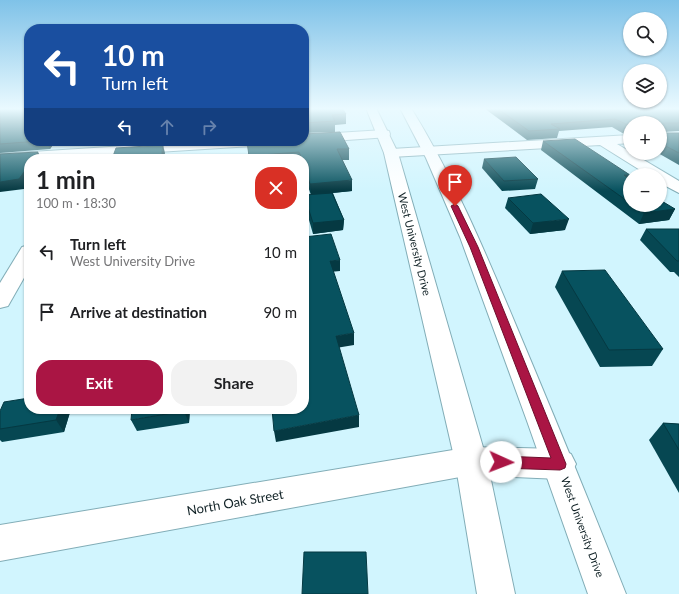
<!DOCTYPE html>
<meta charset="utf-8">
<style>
:root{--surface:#fff;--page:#f2f2f2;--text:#202124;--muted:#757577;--accent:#aa1544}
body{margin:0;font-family:Lato,sans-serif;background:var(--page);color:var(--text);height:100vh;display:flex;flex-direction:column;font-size:15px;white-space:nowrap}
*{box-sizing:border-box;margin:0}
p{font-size:13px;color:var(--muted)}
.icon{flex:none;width:22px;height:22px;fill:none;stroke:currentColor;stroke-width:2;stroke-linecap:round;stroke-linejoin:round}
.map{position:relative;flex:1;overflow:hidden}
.drawer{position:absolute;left:24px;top:154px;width:285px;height:260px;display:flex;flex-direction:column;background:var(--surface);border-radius:16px;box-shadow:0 1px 3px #0004}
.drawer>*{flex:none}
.banner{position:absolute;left:24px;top:24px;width:285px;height:122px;border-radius:16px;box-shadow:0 1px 3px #0004;background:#1a4fa0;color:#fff;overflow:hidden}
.tools{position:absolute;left:623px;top:12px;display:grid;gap:8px}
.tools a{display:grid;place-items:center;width:44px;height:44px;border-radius:50%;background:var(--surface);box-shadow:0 1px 3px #0004;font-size:20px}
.pin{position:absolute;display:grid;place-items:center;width:34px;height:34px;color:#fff;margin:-41px -17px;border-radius:50% 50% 50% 0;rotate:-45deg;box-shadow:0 0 4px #0007}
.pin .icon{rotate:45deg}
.me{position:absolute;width:44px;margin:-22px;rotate:92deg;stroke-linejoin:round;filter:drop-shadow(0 0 3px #0008)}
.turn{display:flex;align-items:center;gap:14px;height:84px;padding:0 12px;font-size:18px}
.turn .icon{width:52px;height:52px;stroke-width:2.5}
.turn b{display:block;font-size:28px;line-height:34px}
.lanes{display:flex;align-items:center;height:38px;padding:0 12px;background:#0003;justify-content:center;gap:20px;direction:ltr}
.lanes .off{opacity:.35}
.round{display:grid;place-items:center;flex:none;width:42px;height:42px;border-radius:16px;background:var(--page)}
.headline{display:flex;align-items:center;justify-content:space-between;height:68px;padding:0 12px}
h1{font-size:24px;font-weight:700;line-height:30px}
.primary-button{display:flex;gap:8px;margin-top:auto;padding:8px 12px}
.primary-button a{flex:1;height:46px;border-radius:16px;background:var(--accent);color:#fff;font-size:16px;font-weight:700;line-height:46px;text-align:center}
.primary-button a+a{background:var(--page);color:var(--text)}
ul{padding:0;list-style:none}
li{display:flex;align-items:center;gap:12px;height:60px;padding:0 12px}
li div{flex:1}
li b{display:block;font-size:15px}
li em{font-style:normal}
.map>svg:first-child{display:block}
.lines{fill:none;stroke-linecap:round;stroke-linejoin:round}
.street-casing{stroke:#82adb7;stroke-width:2}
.highway-casing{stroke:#82adb7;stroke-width:2}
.street{fill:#fff;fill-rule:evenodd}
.highway{fill:#fff;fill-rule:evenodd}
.wall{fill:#064752}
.shaded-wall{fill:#053942}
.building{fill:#07525f;stroke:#053942}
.route{fill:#aa1544;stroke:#6e0e2c}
.labels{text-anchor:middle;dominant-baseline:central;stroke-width:4;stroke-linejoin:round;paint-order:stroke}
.street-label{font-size:11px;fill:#112226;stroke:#fff}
.near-street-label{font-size:13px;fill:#112226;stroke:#fff}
</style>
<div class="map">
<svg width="679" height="594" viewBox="0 0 679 594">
<rect width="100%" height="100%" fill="#d1f5fe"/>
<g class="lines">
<!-- street casing -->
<g class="street-casing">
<g id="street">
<path d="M384 130 389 131 390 134 389 137 304 143 299 141H304V135Z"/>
<path d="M630 135V143L617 144 679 181V193L660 183V175H648L600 145 391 157 386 156 384 153 386 150 391 149Z"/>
<path d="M203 141H274L272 144 267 145 0 162V154Z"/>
<path d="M29 245V269L8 306 0 308V283L22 247Z"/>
<path d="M471 447 560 449 571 454 576 464 571 474 560 479 471 475 0 561V525Z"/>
</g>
</g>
<!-- highway casing -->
<g class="highway-casing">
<g id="highway">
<path d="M366 108H376L398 153 487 461 515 594H477L455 461 384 153Z"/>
<path d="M400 108H411C453 176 484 249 515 323 553 413 590 503 626 594H588L527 421 460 237 426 158Z"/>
</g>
</g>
<!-- street -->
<use href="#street" class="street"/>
<!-- highway -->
<use href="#highway" class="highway"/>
</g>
<!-- wall -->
<g class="wall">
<path d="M0 108 29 141H69L55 142 50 149 0 153Z"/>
<path d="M304 108 346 114V124L335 125V132L304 133Z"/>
<path d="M484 108H679V131L663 132V133H679V165L658 153H660V123H630V134H624L612 127 559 131 557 138 527 140Z"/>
<path d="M121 141H167V142L122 145Z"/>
<path d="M247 141 349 149V160H342L352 191 333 193 344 220 343 230 313 234 305 206 304 195H311L304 175V159H249Z"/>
<path d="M543 141 629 179 630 180V205H660L675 209 669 220 639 224 541 150Z"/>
<path d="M484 159 538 179 535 189 502 191 482 168Z"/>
<path d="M508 198 565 230 530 234 505 208Z"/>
<path d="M646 229H679V277L674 272H670L640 240Z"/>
<path d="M562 271 663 349 652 366 600 367 555 287Z"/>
<path d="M29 409H71L64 432 2 442 0 440V411Z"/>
<path d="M190 409 189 423 137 431 131 420Z"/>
<path d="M663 423 679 424V493L649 440Z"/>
</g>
<!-- shaded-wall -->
<g class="shaded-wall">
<path d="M46 141H69L55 142 50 149Z"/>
<path d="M163 145 165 153 164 159H161Z"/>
<path d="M38 152 42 159H33Z"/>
<path d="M29 165V181L24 189 0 192V182Z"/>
<path d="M624 175H630L626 185Z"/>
<path d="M352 180V191L311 195 310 184Z"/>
<path d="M675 209 669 220 639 224 644 213Z"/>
<path d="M569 219 565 230 530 234 533 223Z"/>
<path d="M344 220 343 230 313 234V223Z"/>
<path d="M340 260V271L330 272V261Z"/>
<path d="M354 333V345L336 348V336Z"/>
<path d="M60 409H71L64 432 56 420Z"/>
<path d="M185 409H190L189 423 184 411Z"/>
<path d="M359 415V427L276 442 274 431Z"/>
</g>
<!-- building -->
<g class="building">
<path d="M0 108H29V141H39L0 144Z"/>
<path d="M304 108H342L346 114 332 115 335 121 304 123Z"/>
<path d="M497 108H679V123H663V133H679V153L660 143V123H630V125H628L615 119 551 124 560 129 529 131Z"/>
<path d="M340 132 349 149H337L352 180 310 184 304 165V159H302L299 152 249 156 247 141H304V134Z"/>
<path d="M575 139 630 175H624L630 180V203L543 141Z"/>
<path d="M163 145 161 159H112L116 148Z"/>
<path d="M38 152 33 159H29V165L19 179 0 182V154Z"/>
<path d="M516 157 538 179 504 181 484 159Z"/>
<path d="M332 193 344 220 313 223 304 195Z"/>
<path d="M541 194 569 219 533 223 508 198Z"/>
<path d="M660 200 675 209 644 213 633 205H660Z"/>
<path d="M646 229H679V261H677Z"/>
<path d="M331 234 340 260 330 261 354 333 336 336 359 415 274 431 272 409H304V237Z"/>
<path d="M605 270 663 349 609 350 562 271Z"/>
<path d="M29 398V409H60L56 420 0 429V411L4 402Z"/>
<path d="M132 409H185L184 411 131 420Z"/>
<path d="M663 423 679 424V450Z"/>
<path d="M304 552H366L368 594H302Z"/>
</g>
<!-- sky -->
<linearGradient id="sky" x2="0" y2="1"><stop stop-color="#7fc2e8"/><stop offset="0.57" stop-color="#eafaff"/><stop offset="1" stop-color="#eafaff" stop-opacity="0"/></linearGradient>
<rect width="679" height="191" fill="url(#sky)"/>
<!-- route -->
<path class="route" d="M455 204 458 206 478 247 566 464 565 468 560 470 501 468 496 466 494 462 496 458 501 456 551 458 470 247 451 206Z"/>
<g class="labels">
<!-- street labels -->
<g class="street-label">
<text transform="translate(415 244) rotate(76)">West University Drive</text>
<text transform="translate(583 527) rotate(70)">West University Drive</text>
</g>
<!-- near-street labels -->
<g class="near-street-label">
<text transform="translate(235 502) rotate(-10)">North Oak Street</text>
</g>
</g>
</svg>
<div class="tools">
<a><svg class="icon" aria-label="search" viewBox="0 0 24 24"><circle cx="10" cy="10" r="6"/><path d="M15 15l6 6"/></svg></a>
<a><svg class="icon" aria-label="layers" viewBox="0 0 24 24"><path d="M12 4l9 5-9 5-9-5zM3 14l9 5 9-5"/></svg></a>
<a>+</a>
<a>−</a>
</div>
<div class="pin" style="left:455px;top:206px;background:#d93025"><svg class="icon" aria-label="arrive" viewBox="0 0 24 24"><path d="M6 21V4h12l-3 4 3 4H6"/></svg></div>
<svg class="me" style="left:501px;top:462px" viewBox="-20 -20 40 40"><circle r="19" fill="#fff"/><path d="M0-13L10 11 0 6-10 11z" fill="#aa1544"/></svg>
<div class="banner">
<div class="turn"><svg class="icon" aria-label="left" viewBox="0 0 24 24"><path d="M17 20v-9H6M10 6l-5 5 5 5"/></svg><div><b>10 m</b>Turn left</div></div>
<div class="lanes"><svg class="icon" aria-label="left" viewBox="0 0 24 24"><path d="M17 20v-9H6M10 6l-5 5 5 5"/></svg><svg class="icon off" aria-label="ahead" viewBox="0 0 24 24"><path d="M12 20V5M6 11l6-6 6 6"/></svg><svg class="icon off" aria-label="right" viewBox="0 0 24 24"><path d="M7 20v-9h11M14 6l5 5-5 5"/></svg></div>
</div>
<section class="drawer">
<div class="headline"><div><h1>1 min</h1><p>100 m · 18:30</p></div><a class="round" style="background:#d93025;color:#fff"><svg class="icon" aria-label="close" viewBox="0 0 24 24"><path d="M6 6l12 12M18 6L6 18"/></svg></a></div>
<ul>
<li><svg class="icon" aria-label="left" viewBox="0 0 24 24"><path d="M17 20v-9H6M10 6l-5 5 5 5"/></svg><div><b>Turn left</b><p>West University Drive</p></div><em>10 m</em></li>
<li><svg class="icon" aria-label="arrive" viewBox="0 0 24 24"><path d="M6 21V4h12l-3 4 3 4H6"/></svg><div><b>Arrive at destination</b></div><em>90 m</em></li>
</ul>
<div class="primary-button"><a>Exit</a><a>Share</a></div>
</section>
</div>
